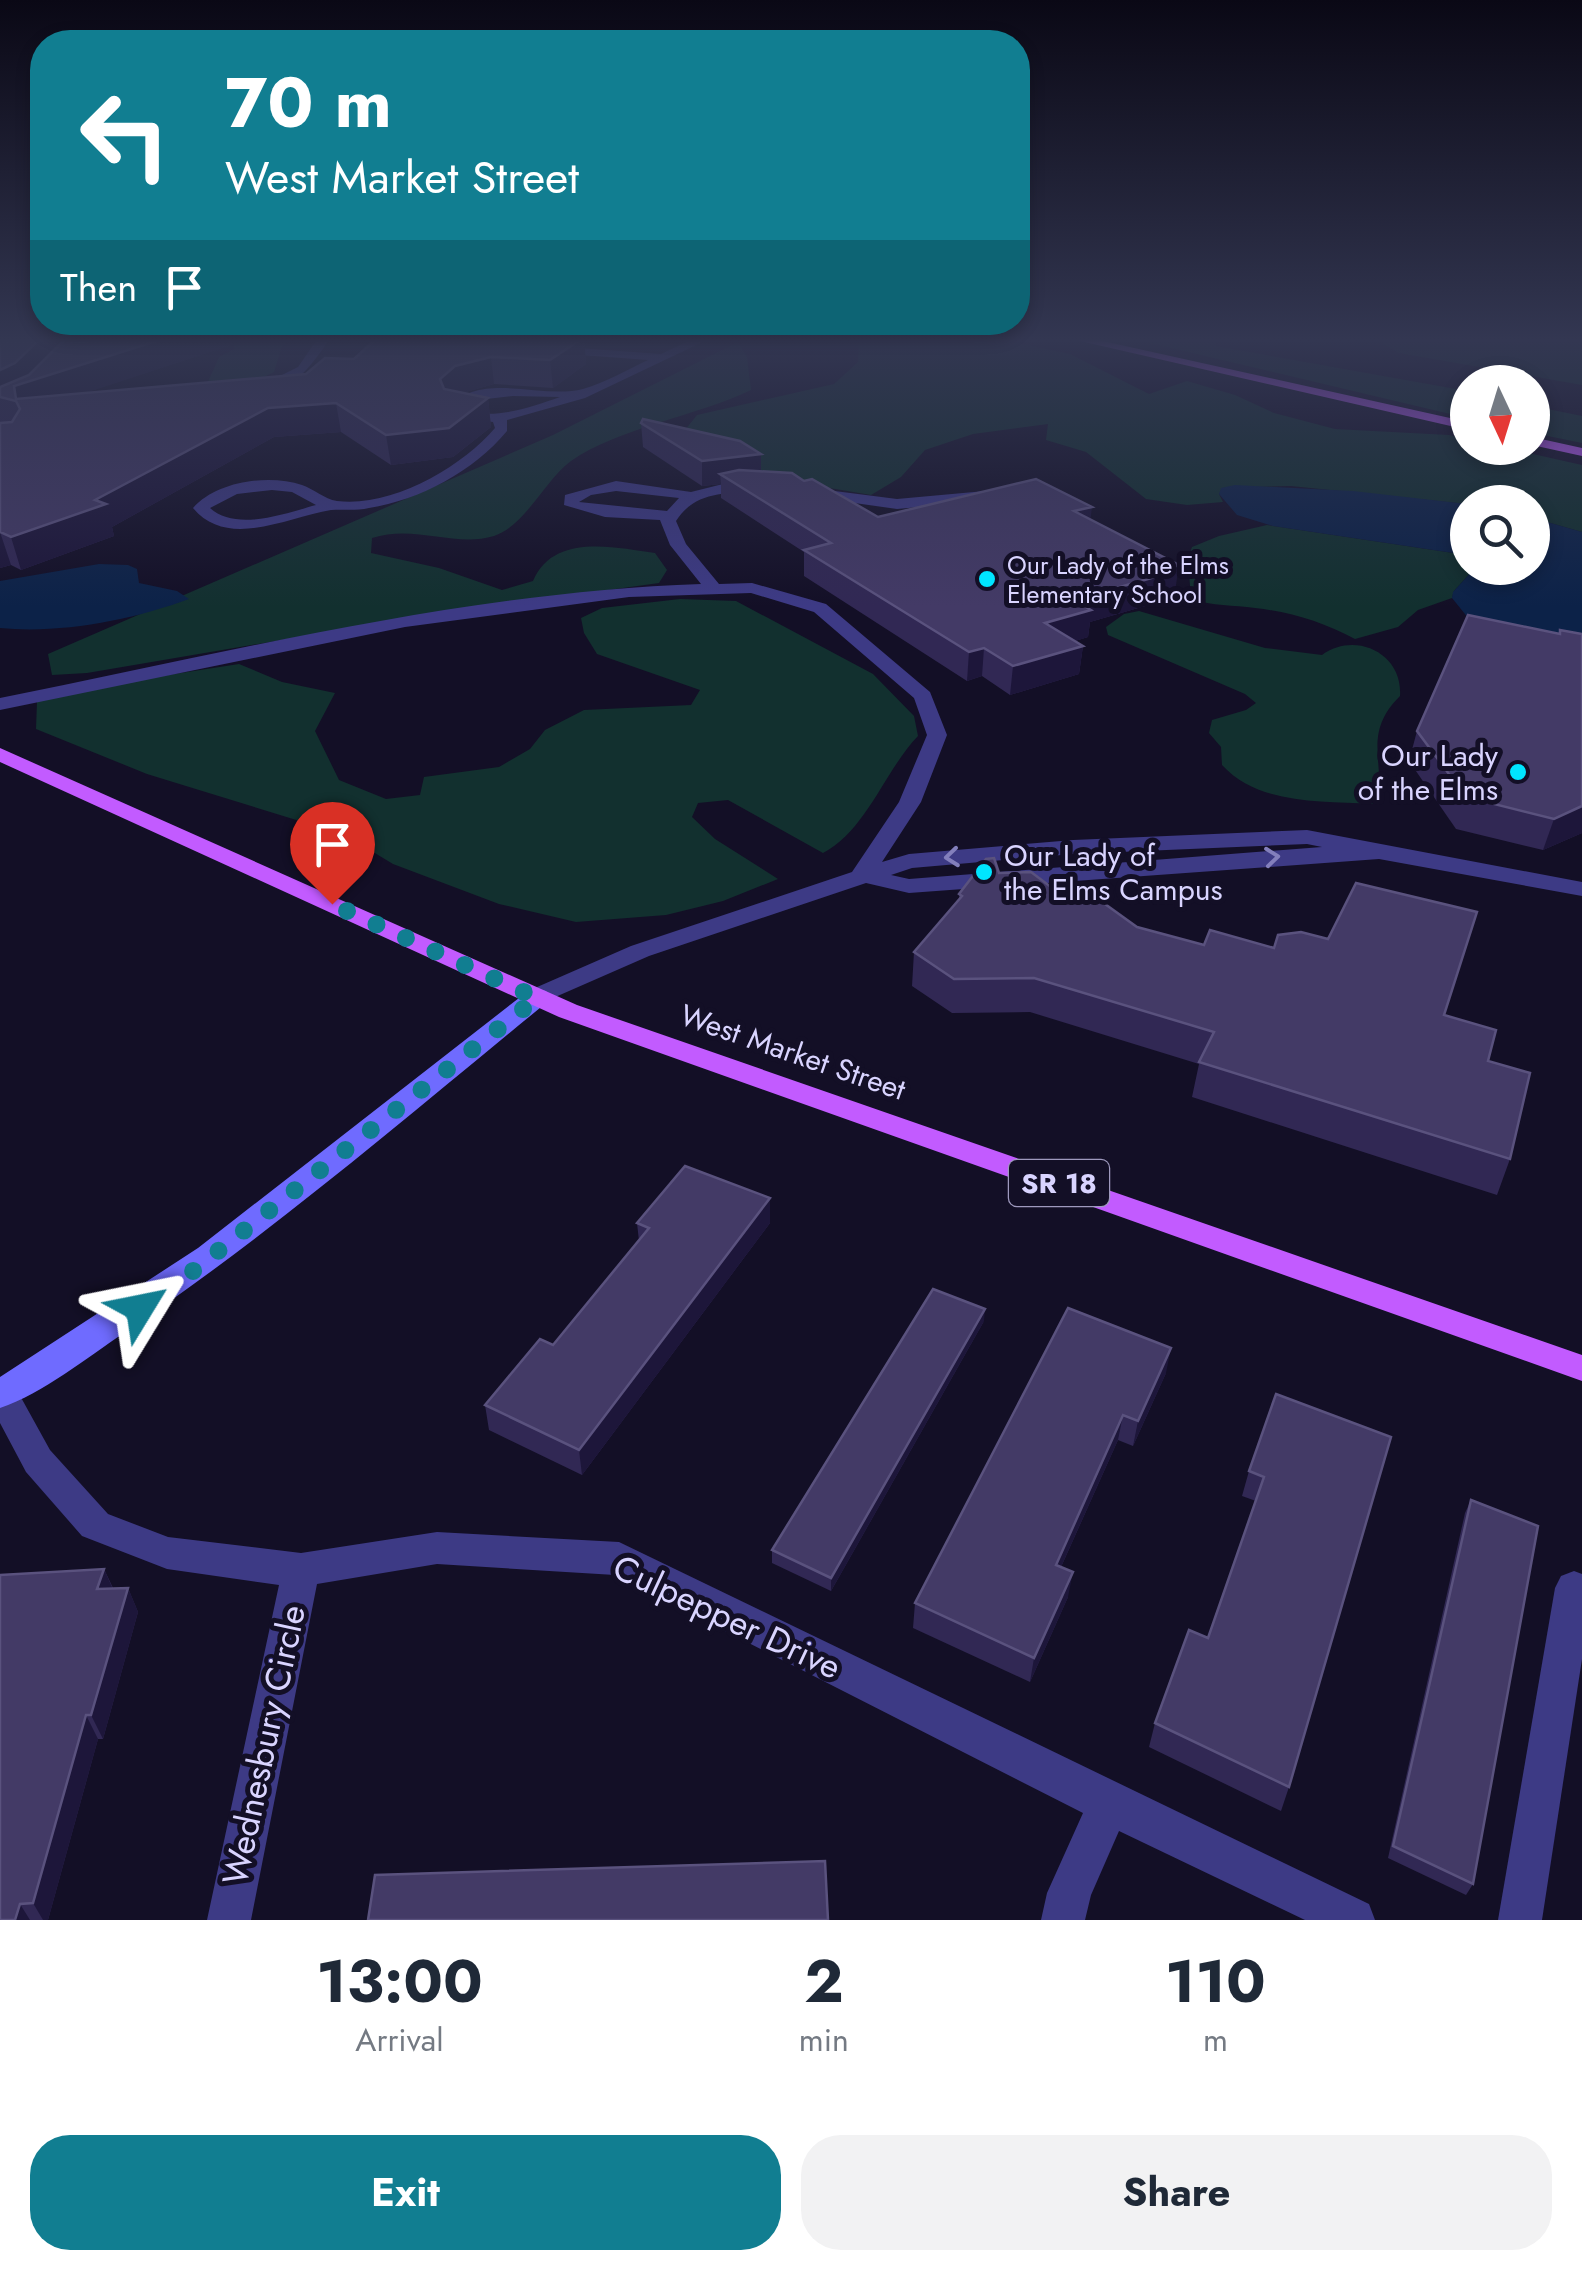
<!DOCTYPE html>
<style>
:root{--surface:#fff;--page:#f2f2f3;--text:#1f2937;--muted:#747a83;--accent:#117e91}
body{margin:0;font-family:Jost,sans-serif;background:var(--page);color:var(--text);height:100vh;display:flex;flex-direction:column;font-size:38px;white-space:nowrap}
*{box-sizing:border-box;margin:0}
p{font-size:32px;color:var(--muted)}
.icon{flex:none;width:55px;height:55px;fill:none;stroke:currentColor;stroke-width:2;stroke-linecap:round;stroke-linejoin:round}
.map{position:relative;height:1920px;overflow:hidden}
.side{display:flex;flex-direction:column;background:var(--surface);flex:1}
.side>*{flex:none}
.banner{position:absolute;left:30px;top:30px;width:1000px;height:305px;border-radius:40px;box-shadow:0 5px 15px #0003;background:#117e91;color:#fff;overflow:hidden}
.needle{width:65px;rotate:176deg}
.buttons{position:absolute;left:1450px;top:365px;display:grid;gap:20px}
.buttons a{display:grid;place-items:center;width:100px;height:100px;border-radius:50%;background:var(--surface);box-shadow:0 5px 15px #0003;font-size:50px}
.pin{position:absolute;display:grid;place-items:center;width:85px;height:85px;color:#fff;margin:-102px -42px;border-radius:50% 50% 50% 0;rotate:-45deg;box-shadow:0 0 10px #0007}
.pin .icon{rotate:45deg}
.me{position:absolute;width:110px;margin:-55px;rotate:55deg;stroke-linejoin:round;filter:drop-shadow(0 0 8px #0008)}
.turn{display:flex;align-items:center;gap:35px;height:210px;padding:0 30px;font-size:45px}
.turn .icon{width:130px;height:130px;stroke-width:2.5}
.turn b{display:block;font-size:70px;line-height:85px}
.then{display:flex;align-items:center;height:95px;padding:0 30px;background:#0003;gap:20px;font-size:38px}
.eta{display:flex;justify-content:space-evenly;align-items:center;height:170px;text-align:center}
.eta b{font-size:60px;font-weight:700;line-height:70px}
.action{display:flex;gap:20px;margin-top:auto;padding:20px 30px}
.action a{flex:1;height:115px;border-radius:40px;background:var(--accent);color:#fff;font-size:40px;font-weight:700;line-height:115px;text-align:center}
.action a+a{background:var(--page);color:var(--text)}
.map>svg:first-child{display:block}
.green{fill:#12302f}
.water{fill:#0c2248}
.lines{fill:none;stroke-linecap:round;stroke-linejoin:round}
.lane{fill:#3d3a85;fill-rule:evenodd}
.street{fill:#3d3a85;fill-rule:evenodd}
.secondary{fill:#6f6bff;fill-rule:evenodd}
.primary{fill:#c25bff;fill-rule:evenodd}
.wall{fill:#312854}
.shaded-wall{fill:#1d163a}
.building{fill:#433a66;stroke:#5a527e;stroke-width:2.5}
.oneway{stroke:#837fbc}
.route{stroke:#117e91;stroke-width:18;stroke-dasharray:0 32.4}
.poi-dot{fill:#00e5ff;stroke:#130f26;stroke-width:4}
.labels{text-anchor:middle;dominant-baseline:central;stroke-width:10;stroke-linejoin:round;paint-order:stroke}
.far-poi-label{font-size:25px;fill:#d9d4ff;stroke:#130f26;text-anchor:start}
.shield{fill:#130f26;stroke:#9e99be;stroke-width:2.5}
.shield-label{font-size:28px;font-weight:bold;fill:#d9d4ff}
.poi-label{font-size:30px;fill:#d9d4ff;stroke:#130f26;text-anchor:end}
.street-label{font-size:30px;fill:#d9d4ff;stroke:#130f26}
.near-street-label{font-size:35px;fill:#d9d4ff;stroke:#130f26}
</style>
<div class="map">
<svg width="1582" height="1920" viewBox="0 0 1582 1920">
<rect width="100%" height="100%" fill="#130f26"/>
<!-- green -->
<g class="green">
<path d="M234 338H290L282 346 274 372 239 389 207 384 219 357 234 349Z"/>
<path d="M859 338H995L1070 354 1149 394 1187 381 1235 395 1274 413 1335 429 1449 435 1467 439 1468 448H1506L1582 465V532L1533 518 1532 502 1467 504 1291 486 1222 488 1219 494 1223 502 1187 505 1146 499 1086 452 1046 440 1048 424 973 434 925 450 901 477 871 495 788 481 740 466 685 430 697 415 834 384 858 362Z"/>
<path d="M1129 338H1214L1216 346 1467 391V418Z"/>
<path d="M1373 338H1582V385L1399 353Z"/>
<path d="M738 342 747 357 751 390C697 416 618 428 571 461 544 481 526 525 494 536 455 548 415 524 372 538L371 553 439 568 502 590 533 581C553 533 614 547 655 553L667 570 659 583 423 616 87 673 52 675 48 654 553 435Z"/>
<path d="M1533 406 1582 416V443L1533 433Z"/>
<path d="M1267 525 1467 555 1468 568H1475L1454 591 1452 598 1418 610 1398 627 1355 639C1323 622 1291 612 1255 608 1233 605 1213 606 1191 599L1188 559 1192 547 1219 536Z"/>
<path d="M680 599 736 601 873 674 914 716 918 736C885 770 866 831 823 853L728 800 698 803 692 817 715 839 778 879 723 901 666 915 576 922 499 904 393 864 345 835 147 774 36 729 37 702 71 690 239 664 282 682 335 693 315 731 339 780 386 799 420 795 424 777 499 767 530 749 545 730 584 710 691 705 700 690 597 654 584 633 581 618 602 608Z"/>
<path d="M1139 611 1265 648 1322 655C1355 631 1403 653 1400 696 1367 729 1380 752 1380 796L1372 804C1320 801 1259 805 1222 765L1221 747 1209 733 1212 720 1246 710 1256 703 1245 694 1108 635 1106 627 1124 614Z"/>
</g>
<!-- water -->
<g class="water">
<path d="M1235 485 1353 491 1467 504V555L1273 526 1237 515 1219 494 1221 488Z"/>
<path d="M1533 518 1582 532V638L1469 619 1452 598 1453 592 1475 568H1532Z"/>
<path d="M99 564 128 565 137 569 139 583 177 591 189 599C132 620 61 634 0 628V581Z"/>
</g>
<g class="lines">
<!-- lane -->
<g class="lane">
<path d="M318 338H330C314 363 290 396 256 394V388L298 367Z"/>
<path d="M695 338H711L585 398 507 420V431C474 471 420 500 369 508 356 511 343 509 331 510 287 517 228 550 193 508 217 481 269 474 302 485 314 489 324 499 337 501 391 508 462 467 495 428L493 422 451 416 447 408C482 370 541 400 583 389 606 382 627 370 648 360L554 353 550 352V346L661 354ZM513 396 560 397C529 408 492 421 461 409L478 400ZM272 490 292 492 316 505C287 513 236 532 210 508L237 494Z"/>
<path d="M616 481 691 492 727 483 756 484V490C725 495 696 490 676 521L686 544 719 584 752 583 826 604 930 692 947 735 921 802 882 862 909 854 1073 840 1307 830 1582 882V896L1379 859 909 893 866 883 649 956 537 1005 528 1003 524 997 528 991 631 946 852 872 899 802 927 735 914 698 814 612 751 593 629 597 405 627 0 710V698C231 652 465 592 701 584L670 545 660 520 605 517 564 505 565 495ZM616 491 679 498 667 511 579 502 591 495ZM1307 844 1322 847 909 879 891 875 912 868 1073 854Z"/>
<path d="M811 488 897 499 985 491 993 496 985 501 897 509 805 496 803 493Z"/>
<path d="M1574 1571 1582 1574V1659L1542 1920H1498L1555 1588 1561 1576Z"/>
</g>
<!-- street -->
<path class="street" d="M0 1380 13 1383 50 1450 108 1514 168 1537 301 1553 437 1532 619 1542 1369 1904 1375 1920H1305L1119 1831 1091 1895 1085 1920H1041L1047 1893 1083 1813 615 1575 437 1564 317 1584 251 1920H207L279 1585 167 1569 82 1536 26 1472 0 1423Z"/>
<!-- secondary -->
<path class="secondary" d="M537 989 546 991 550 997 546 1003C408 1116 272 1233 124 1333 86 1358 44 1393 0 1408V1377L198 1248 528 991Z"/>
<!-- primary -->
<g class="primary">
<path d="M1067 338H1089L1468 422V430Z"/>
<path d="M1532 437 1582 448V456L1532 445Z"/>
<path d="M0 748 577 1005 1582 1355V1381L559 1017 0 762Z"/>
</g>
</g>
<!-- wall -->
<g class="wall">
<path d="M584 338 586 364 553 388 494 384 462 393 488 398 491 427 453 457 391 465 341 432 274 437 112 527 114 536 21 570 11 565 0 568V340L234 344 84 393 306 374 354 359Z"/>
<path d="M641 423 761 472 804 481 878 517 1090 520 1175 592 1170 593 1169 599 1090 622 1088 637 1075 641 1083 646 1079 674 1010 695 982 676 967 681 804 576V552L721 498V484L702 486 643 447Z"/>
<path d="M1417 731 1582 833 1543 850 1456 829 1409 761Z"/>
<path d="M999 873 1051 887 1137 927 1444 1015 1488 1061 1510 1159 1497 1195 1192 1097 1199 1064 1030 1012 952 1013 912 986 914 952 959 900V894Z"/>
<path d="M637 1223H770L582 1475 489 1430 485 1405 553 1345 639 1241Z"/>
<path d="M984 1321 831 1591 772 1563V1550Z"/>
<path d="M1166 1373 1133 1446 1118 1440 1061 1567 1068 1597 1030 1682 913 1628 915 1603Z"/>
<path d="M1276 1394 1289 1787 1281 1811 1149 1747 1155 1723 1208 1638 1256 1501 1242 1496 1249 1471Z"/>
<path d="M1471 1500 1473 1884 1466 1895 1388 1858 1465 1513Z"/>
<path d="M104 1569 113 1588H128L138 1612 103 1739H98L48 1920H0Z"/>
</g>
<!-- shaded-wall -->
<g class="shaded-wall">
<path d="M41 338H232L234 344 22 414 15 394 0 397V370Z"/>
<path d="M584 338 586 364 553 388 550 360Z"/>
<path d="M491 357 494 384 459 394 443 407 440 379 455 366Z"/>
<path d="M488 398 491 427 453 457 391 465 386 435Z"/>
<path d="M336 403 341 432 274 437 112 527 114 536 21 570 11 537 268 408Z"/>
<path d="M761 454V478L720 474 721 484 702 486V461Z"/>
<path d="M1092 507 1089 532 1074 511Z"/>
<path d="M0 532 11 565 0 568Z"/>
<path d="M1179 565 1175 592 1170 593 1169 599 1090 622 1088 637 1043 651 1045 623 1074 600Z"/>
<path d="M1083 646 1079 674 1010 695 1013 666Z"/>
<path d="M984 648 982 676 967 681 969 652Z"/>
<path d="M1582 806V833L1543 850 1554 819Z"/>
<path d="M770 1198V1223L582 1475 579 1450Z"/>
<path d="M985 1309 984 1321 831 1591V1578Z"/>
<path d="M1171 1348 1166 1373 1133 1446 1138 1421Z"/>
<path d="M1123 1415 1118 1440 1051 1589 1056 1565Z"/>
<path d="M104 1569 115 1594 97 1589Z"/>
<path d="M1073 1572 1068 1597 1030 1682 1034 1658Z"/>
<path d="M128 1588 138 1612 103 1739 91 1715Z"/>
<path d="M86 1715 98 1739 48 1920H43L33 1903Z"/>
<path d="M20 1904 30 1920H15Z"/>
</g>
<!-- building -->
<g class="building">
<path d="M3 338H41L15 363 0 370V340Z"/>
<path d="M66 338H166L14 386 16 399 306 374 325 358 354 359 377 338H583L550 360 491 357 455 366 440 379 444 389 488 398 449 428 386 435 336 403 268 408 95 500 106 504 11 537 0 532V423L12 422 20 409 16 401 0 397V387L29 375Z"/>
<path d="M643 419 740 441 761 454 702 461 641 423Z"/>
<path d="M739 470 792 473 804 481 812 479 878 517 1036 479 1092 507 1074 511 1179 565 1167 569 1173 572 1074 600 1091 610 1045 623 1083 646 1013 666 984 648 969 652 804 550 831 543 720 474Z"/>
<path d="M1468 615 1560 634V630L1582 634V806L1554 819 1466 797 1417 731Z"/>
<path d="M994 858 999 873 1031 872 1051 887 1080 886 1137 927 1204 945 1210 930 1274 948 1278 935 1301 932 1328 939 1356 883 1477 912 1444 1015 1496 1030 1488 1061 1530 1073 1510 1159 1199 1062 1214 1032 1034 978 954 979 914 952 962 896 959 894 986 859Z"/>
<path d="M685 1166 770 1198 579 1450 485 1405 540 1339 553 1345 649 1228 637 1223Z"/>
<path d="M933 1289 985 1309 831 1578 772 1550Z"/>
<path d="M1068 1308 1171 1348 1138 1421 1123 1415 1056 1565 1073 1572 1034 1658 915 1603Z"/>
<path d="M1276 1394 1391 1437 1289 1787 1155 1723 1189 1630 1208 1638 1264 1477 1249 1471Z"/>
<path d="M1471 1500 1538 1526 1473 1884 1393 1846Z"/>
<path d="M104 1569 97 1589 128 1588 91 1715H86L33 1903 20 1904 15 1920H0V1575Z"/>
<path d="M825 1861 828 1920H368L375 1875Z"/>
</g>
<!-- one-way arrows -->
<defs><path id="oneway-chevron" d="M-2-3.5L2.5 0L-2 3.5" fill="none" stroke-width="1.6" stroke-linecap="round" stroke-linejoin="round" transform="scale(2.5)"/></defs>
<g class="oneway">
<use href="#oneway-chevron" transform="translate(952 857) rotate(174)"/>
<use href="#oneway-chevron" transform="translate(1272 857) rotate(-6)"/>
</g>
<!-- sky -->
<linearGradient id="sky" x2="0" y2="1"><stop stop-color="#0a0815"/><stop offset="0.56" stop-color="#333752"/><stop offset="1" stop-color="#333752" stop-opacity="0"/></linearGradient>
<rect width="1582" height="607" fill="url(#sky)"/>
<g class="lines">
<!-- route -->
<path class="route" d="M140 1308 193 1271 537 998 332 904"/>
</g>
<!-- markers -->
<g class="poi-dot">
<circle cx="987" cy="579" r="10"/>
<circle cx="1518" cy="772" r="10"/>
<circle cx="984" cy="872" r="10"/>
</g>
<g class="labels">
<!-- far-poi labels -->
<g class="far-poi-label">
<text x="1007" y="565">Our Lady of the Elms<tspan x="1007" dy="29">Elementary School</tspan></text>
</g>
<!-- shield labels -->
<rect class="shield" x="1009" y="1160" width="100" height="46" rx="8"/>
<g class="shield-label">
<text x="1059" y="1183">SR 18</text>
</g>
<!-- poi labels -->
<g class="poi-label">
<text x="1498" y="755">Our Lady<tspan x="1498" dy="34">of the Elms</tspan></text>
<text x="1004" y="855" text-anchor="start">Our Lady of<tspan x="1004" dy="34">the Elms Campus</tspan></text>
</g>
<!-- street labels -->
<g class="street-label">
<text transform="translate(793 1052) rotate(19)">West Market Street</text>
</g>
<!-- near-street labels -->
<g class="near-street-label">
<text transform="translate(727 1617) rotate(25)">Culpepper Drive</text>
<text transform="translate(264 1745) rotate(-78)">Wednesbury Circle</text>
</g>
</g>
</svg>
<div class="buttons">
<a><svg class="needle" viewBox="-14 -14 28 28"><path d="M0-13l5 13h-10z" fill="#e53935"/><path d="M0 13l5-13h-10z" fill="#747a83"/></svg></a>
<a><svg class="icon" aria-label="search" viewBox="0 0 24 24"><circle cx="10" cy="10" r="6"/><path d="M15 15l6 6"/></svg></a>
</div>
<div class="pin" style="left:332px;top:904px;background:#d93025"><svg class="icon" aria-label="arrive" viewBox="0 0 24 24"><path d="M6 21V4h12l-3 4 3 4H6"/></svg></div>
<svg class="me" style="left:140px;top:1308px" viewBox="-20 -20 40 40"><path d="M0-17L14 15 0 8-14 15z" fill="#117e91" stroke="#fff" stroke-width="4"/></svg>
<div class="banner">
<div class="turn"><svg class="icon" aria-label="left" viewBox="0 0 24 24"><path d="M17 20v-9H6M10 6l-5 5 5 5"/></svg><div><b>70 m</b>West Market Street</div></div>
<div class="then">Then<svg class="icon" aria-label="arrive" viewBox="0 0 24 24"><path d="M6 21V4h12l-3 4 3 4H6"/></svg></div>
</div>
</div>
<section class="side">
<div class="eta">
<div><b>13:00</b><p>Arrival</p></div>
<div><b>2</b><p>min</p></div>
<div><b>110</b><p>m</p></div>
</div>
<div class="action"><a>Exit</a><a>Share</a></div>
</section>
